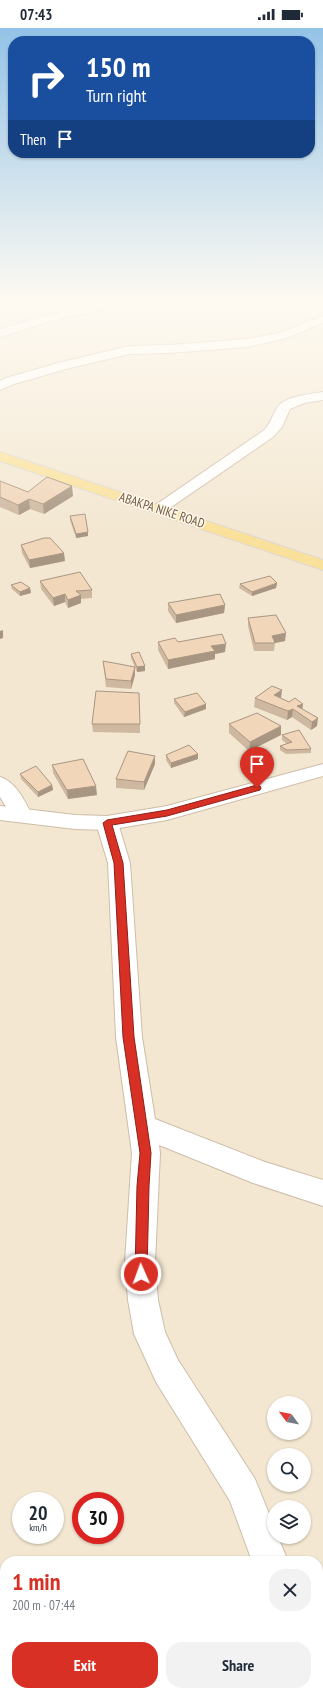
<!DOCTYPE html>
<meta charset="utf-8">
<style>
:root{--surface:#fff;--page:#f2f2f3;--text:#1f2937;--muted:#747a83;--accent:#d93025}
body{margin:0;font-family:"PT Sans Narrow",sans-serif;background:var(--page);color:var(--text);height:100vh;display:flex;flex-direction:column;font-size:15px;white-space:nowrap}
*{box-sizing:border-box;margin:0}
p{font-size:13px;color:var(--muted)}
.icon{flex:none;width:22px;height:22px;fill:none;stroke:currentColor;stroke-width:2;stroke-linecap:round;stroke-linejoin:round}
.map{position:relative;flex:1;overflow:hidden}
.details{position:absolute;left:0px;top:1528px;width:323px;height:140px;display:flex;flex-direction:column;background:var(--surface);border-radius:16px 16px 0 0;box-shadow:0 1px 3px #0004}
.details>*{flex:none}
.top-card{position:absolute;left:8px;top:8px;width:307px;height:122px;border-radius:16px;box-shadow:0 1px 3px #0004;background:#1a4fa0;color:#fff;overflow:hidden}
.needle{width:26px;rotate:302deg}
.buttons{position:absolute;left:267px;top:1368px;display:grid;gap:8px}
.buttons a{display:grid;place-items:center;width:44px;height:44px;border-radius:50%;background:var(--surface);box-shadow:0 1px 3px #0004;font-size:20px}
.speed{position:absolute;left:12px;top:1464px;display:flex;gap:8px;font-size:20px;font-weight:700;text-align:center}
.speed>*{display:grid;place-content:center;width:52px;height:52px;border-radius:50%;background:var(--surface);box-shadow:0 1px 3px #0004;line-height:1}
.speed small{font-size:10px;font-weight:400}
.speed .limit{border:6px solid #d22;background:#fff;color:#111}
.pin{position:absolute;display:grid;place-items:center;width:34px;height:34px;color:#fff;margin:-41px -17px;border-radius:50% 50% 50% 0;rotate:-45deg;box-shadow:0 0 4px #0007}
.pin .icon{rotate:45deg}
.me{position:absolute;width:44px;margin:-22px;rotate:358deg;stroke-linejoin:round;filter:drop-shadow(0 0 3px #0008)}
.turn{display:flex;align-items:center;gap:14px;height:84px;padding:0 12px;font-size:18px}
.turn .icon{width:52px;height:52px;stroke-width:2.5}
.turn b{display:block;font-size:28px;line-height:34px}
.then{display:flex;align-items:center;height:38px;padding:0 12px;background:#0003;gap:8px;font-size:15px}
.round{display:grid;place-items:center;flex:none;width:42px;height:42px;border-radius:16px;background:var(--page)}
.headline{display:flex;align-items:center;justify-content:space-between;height:68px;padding:0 12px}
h1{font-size:24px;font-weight:600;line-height:30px;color:var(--accent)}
.primary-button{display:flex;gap:8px;margin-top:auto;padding:8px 12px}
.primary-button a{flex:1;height:46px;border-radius:16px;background:var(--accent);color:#fff;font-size:16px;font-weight:600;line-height:46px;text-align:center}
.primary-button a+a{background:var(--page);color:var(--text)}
.status{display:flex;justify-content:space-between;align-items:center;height:28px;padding:0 20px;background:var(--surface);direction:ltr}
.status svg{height:11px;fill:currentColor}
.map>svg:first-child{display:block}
.residential{fill:#f3e7d1;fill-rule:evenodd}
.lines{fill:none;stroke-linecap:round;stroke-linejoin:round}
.minor-casing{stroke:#cdbda9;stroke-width:2}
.tertiary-casing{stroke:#cdbda9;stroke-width:2}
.primary-casing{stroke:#ddd8d3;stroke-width:2}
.minor{fill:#fff;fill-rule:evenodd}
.tertiary{fill:#fff;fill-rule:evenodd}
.primary{fill:#fae19b;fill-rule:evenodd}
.wall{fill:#cfb8a0}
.shaded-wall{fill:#a99682}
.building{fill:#f1d6ba;stroke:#a99682}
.route{fill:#d93025;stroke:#8d1f18}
.labels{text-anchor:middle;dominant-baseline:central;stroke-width:3;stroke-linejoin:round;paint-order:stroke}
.far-street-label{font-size:13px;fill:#735d49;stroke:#fff8e8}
</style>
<div class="status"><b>07:43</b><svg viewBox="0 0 49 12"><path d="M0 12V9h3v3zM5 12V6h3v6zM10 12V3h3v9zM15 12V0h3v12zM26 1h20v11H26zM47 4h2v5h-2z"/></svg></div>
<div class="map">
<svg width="323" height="1668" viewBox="0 0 323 1668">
<rect width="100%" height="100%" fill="#fcf5e2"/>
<!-- residential -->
<path class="residential" d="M0 272H323V1668H0ZM274 1375H304V1405H274ZM274 1427H304V1457H274ZM21 1473H55V1507H21ZM81 1473H115V1507H81ZM274 1479H304V1509H274ZM5 1533H318V1663H5Z"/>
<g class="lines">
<!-- minor casing -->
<g class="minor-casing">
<g id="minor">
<path d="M105 272H119C109 285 78 285 63 290 42 295 21 303 0 309V301L59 284 92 277Z"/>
<path d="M323 288V295L286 310 247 319 169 325 129 326 66 341 14 356 0 362V353L6 350 58 335 129 318 169 317 247 311 279 305Z"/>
<path d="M323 364V372L304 375 290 381 282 399 273 409 164 484 159 486 154 484 151 481 154 478 263 403C271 396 274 382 280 376 290 368 311 366 323 364Z"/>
<path d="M0 749C15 753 25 773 32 787L28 792 21 794 14 792 0 769Z"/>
<path d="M107 788 115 790 118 795 130 835 142 1009 155 1091 265 1134 323 1152V1178L253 1155 159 1117 160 1125 155 1234 158 1272 165 1304 178 1332 255 1451 274 1498V1509H278L288 1533H252L230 1473 156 1354 134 1306 128 1272 125 1234 132 1125 116 1009 108 835 96 795 99 790Z"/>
<path d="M318 1648 321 1650 323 1653V1668H290L289 1663H318Z"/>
</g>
</g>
<!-- tertiary casing -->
<g class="tertiary-casing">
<path id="tertiary" d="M323 736V748L167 792 107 802 75 801 0 792V778L75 787 107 788 167 778Z"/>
</g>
<!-- primary casing -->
<g class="primary-casing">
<path id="primary" d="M0 424 323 532V542L0 433Z"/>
</g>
<!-- minor -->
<use href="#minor" class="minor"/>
<!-- tertiary -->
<use href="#tertiary" class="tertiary"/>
<!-- primary -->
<use href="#primary" class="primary"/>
</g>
<!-- wall -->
<g class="wall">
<path d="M0 453 28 464 73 468 44 486 30 481 19 487 0 479Z"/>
<path d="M70 488 88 508 76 510 70 492Z"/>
<path d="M21 517 65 533 30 540 22 525Z"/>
<path d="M40 553 92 562V570L81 571V575L68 580 65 574 54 578 41 561Z"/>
<path d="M277 555 276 560 252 568 239 560 240 556Z"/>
<path d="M11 557 30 560 31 565 20 568 12 561Z"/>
<path d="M168 575 225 577 224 585 176 595 168 583Z"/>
<path d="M248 590 285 613 275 615 274 623H254L248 598Z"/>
<path d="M158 614H178L225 624 215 626V631L168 641 158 622Z"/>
<path d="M131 626 145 638V643L137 644 131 630Z"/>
<path d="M103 633 135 647 131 661 106 659Z"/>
<path d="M255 670H281L302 681 317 698 311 702 292 689 287 692 254 679Z"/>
<path d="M174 671 206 681 184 689 174 675Z"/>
<path d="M92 696H140V705L93 704Z"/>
<path d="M229 696 281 707 249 723 229 705Z"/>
<path d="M282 707 311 721V725L286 726 280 722V718L287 716 282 712Z"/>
<path d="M198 726V731L171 740 166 732V727Z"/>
<path d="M155 728V736L144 762 116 760V751Z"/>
<path d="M52 737 97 767 68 771 53 745Z"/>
<path d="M20 746 52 757 53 762 38 769 21 751Z"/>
</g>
<!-- shaded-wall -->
<g class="shaded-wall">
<path d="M72 458 73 468 44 486 43 476Z"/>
<path d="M29 471 30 481 19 487 18 477Z"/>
<path d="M88 504V508L76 510V506Z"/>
<path d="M64 525 65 533 30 540 29 532Z"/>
<path d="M277 555 276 560 252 568V564Z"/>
<path d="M30 560 31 565 20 568V564Z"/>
<path d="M65 566V574L54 578 53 570Z"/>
<path d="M81 567V575L68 580V572Z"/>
<path d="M225 577 224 585 176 595V587Z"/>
<path d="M3 602V610L0 611V603Z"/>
<path d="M286 605 285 613 275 615 272 608Z"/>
<path d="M226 616 225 624 215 626V631L168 641V632L211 618Z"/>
<path d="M145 638V643L137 644V639Z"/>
<path d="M135 639V647L131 661V653Z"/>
<path d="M282 662 281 670 274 667Z"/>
<path d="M206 676V681L184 689 185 684Z"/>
<path d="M303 676 302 684 297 678Z"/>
<path d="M293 681 292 689 287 692 288 683Z"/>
<path d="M318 690 317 698 311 702 312 694Z"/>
<path d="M281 698V707L249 723 250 714Z"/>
<path d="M198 726V731L171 740V735Z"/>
<path d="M155 728V736L144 762V754Z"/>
<path d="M52 757 53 762 38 769V764Z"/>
<path d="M96 758 97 767 68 771 67 762Z"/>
</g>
<!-- building -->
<g class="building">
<path d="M47 449 72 458 43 476 29 471 18 477 0 469V453L28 464Z"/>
<path d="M85 486 88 504 76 506 70 488Z"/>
<path d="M44 510H50L64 525 29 532 21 517Z"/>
<path d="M80 544 92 562 76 563 81 567 68 572 65 566 53 570 40 553Z"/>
<path d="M270 548 277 555 252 564 240 556Z"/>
<path d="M21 554 30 560 20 564 11 557Z"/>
<path d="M220 566 225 577 176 587 168 575Z"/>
<path d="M276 587 286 605 272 608 275 615H255L248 590Z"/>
<path d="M222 606 226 616 211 618 215 623 168 632 158 614 175 610 178 614Z"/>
<path d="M139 624 145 638 137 639 131 626Z"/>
<path d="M103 633 135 639 131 653 106 651Z"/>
<path d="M272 658 282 662 274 667 289 674 295 670 303 676 297 678 318 690 312 694 293 681 288 683 255 670Z"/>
<path d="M96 663 139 665 140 696H92Z"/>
<path d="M197 665 206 676 185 684 174 671Z"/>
<path d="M257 685 281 698 250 714 229 696Z"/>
<path d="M299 702 311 721 287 722 280 718 292 714 282 707Z"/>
<path d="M189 717 198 726 171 735 166 727Z"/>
<path d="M128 723 155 728 144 754 116 751Z"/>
<path d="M83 731 96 758 67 762 52 737Z"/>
<path d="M36 738 52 757 38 764 20 746Z"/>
</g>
<!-- sky -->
<linearGradient id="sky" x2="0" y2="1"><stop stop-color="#94c3e7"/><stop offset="0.54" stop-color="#fefaf2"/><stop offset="1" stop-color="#fefaf2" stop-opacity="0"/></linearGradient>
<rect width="323" height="505" fill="url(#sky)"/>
<!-- route -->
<path class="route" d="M257 757 260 758 261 760 260 762 167 788 112 797 123 835 134 1009 151 1125 149 1158 147 1246 145 1251 141 1252 136 1251 135 1246 137 1158 140 1125 123 1009 114 835 103 795 107 792 167 782Z"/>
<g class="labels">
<!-- far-street labels -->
<g class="far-street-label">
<text transform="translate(162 482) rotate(18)">ABAKPA NIKE ROAD</text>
</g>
</g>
</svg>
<div class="buttons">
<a><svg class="needle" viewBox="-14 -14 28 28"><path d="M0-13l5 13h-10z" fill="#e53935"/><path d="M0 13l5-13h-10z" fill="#747a83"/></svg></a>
<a><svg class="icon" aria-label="search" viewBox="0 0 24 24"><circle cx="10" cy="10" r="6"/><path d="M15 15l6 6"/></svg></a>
<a><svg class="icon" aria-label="layers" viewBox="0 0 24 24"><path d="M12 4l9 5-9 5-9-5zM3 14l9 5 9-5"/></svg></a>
</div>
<div class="speed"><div>20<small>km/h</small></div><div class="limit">30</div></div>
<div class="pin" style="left:257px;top:760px;background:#d93025"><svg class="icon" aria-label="arrive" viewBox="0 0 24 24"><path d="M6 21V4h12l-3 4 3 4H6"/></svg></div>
<svg class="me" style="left:141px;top:1246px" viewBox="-20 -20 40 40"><circle r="17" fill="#d93025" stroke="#fff" stroke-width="3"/><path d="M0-11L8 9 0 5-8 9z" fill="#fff"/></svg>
<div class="top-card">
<div class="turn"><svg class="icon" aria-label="right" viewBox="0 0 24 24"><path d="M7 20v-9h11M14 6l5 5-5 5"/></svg><div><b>150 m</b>Turn right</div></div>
<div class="then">Then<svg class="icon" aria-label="arrive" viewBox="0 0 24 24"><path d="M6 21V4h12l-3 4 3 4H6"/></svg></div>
</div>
<section class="details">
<div class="headline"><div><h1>1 min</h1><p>200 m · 07:44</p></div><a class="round"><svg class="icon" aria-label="close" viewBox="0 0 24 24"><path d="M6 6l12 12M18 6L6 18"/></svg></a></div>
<div class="primary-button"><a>Exit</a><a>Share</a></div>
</section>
</div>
